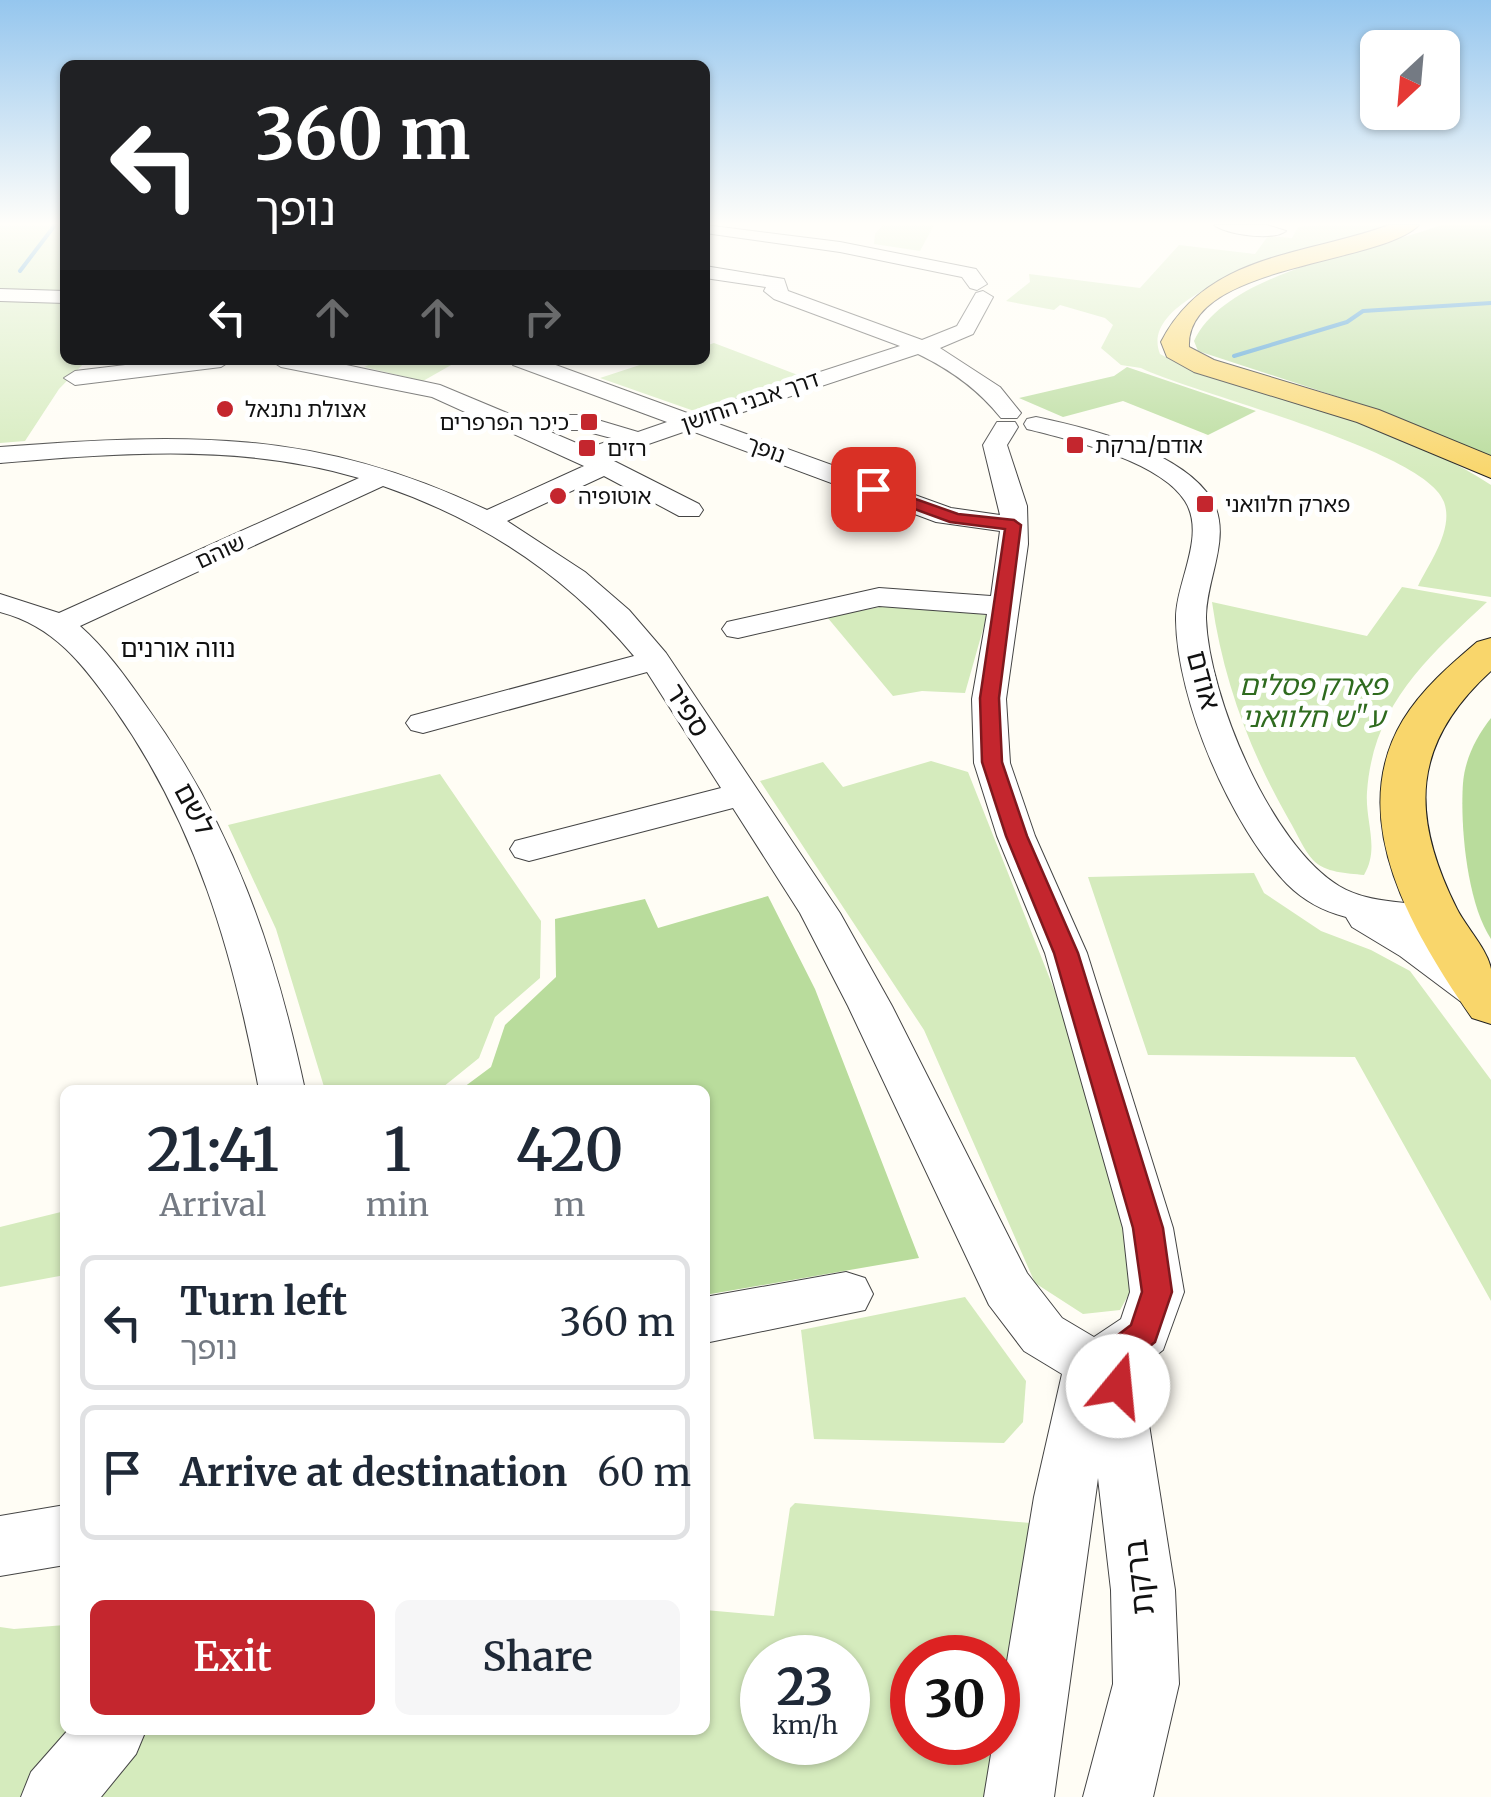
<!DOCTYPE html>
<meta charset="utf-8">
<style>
:root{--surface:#fff;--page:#f6f6f7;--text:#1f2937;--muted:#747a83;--line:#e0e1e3;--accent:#c4262e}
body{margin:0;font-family:Merriweather,"Noto Sans Hebrew",serif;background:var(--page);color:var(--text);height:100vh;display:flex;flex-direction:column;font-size:38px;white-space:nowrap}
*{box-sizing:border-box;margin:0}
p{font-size:32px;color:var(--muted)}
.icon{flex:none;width:55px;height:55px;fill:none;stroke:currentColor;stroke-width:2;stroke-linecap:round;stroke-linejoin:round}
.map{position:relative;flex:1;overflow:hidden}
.details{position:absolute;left:60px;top:1085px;width:650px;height:650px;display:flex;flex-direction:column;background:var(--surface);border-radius:15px;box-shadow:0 2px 8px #0004}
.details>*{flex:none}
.banner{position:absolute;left:60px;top:60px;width:650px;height:305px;border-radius:15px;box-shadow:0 2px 8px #0004;background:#202124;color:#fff;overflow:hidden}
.needle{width:65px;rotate:206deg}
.controls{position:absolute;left:1360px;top:30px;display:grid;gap:20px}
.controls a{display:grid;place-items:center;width:100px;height:100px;border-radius:15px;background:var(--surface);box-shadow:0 2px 8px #0004;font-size:50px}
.speed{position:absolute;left:740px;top:1635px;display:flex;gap:20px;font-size:50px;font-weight:700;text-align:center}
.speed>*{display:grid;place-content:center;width:130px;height:130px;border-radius:50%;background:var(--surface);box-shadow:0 2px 8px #0004;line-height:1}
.speed small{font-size:25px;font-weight:400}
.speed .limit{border:15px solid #d22;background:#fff;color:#111}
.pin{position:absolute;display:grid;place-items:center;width:85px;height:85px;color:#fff;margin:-42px;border-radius:20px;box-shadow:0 5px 15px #0006}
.me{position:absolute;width:110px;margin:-55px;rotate:17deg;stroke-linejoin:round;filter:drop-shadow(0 0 8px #0008)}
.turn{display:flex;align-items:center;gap:35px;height:210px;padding:0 30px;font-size:45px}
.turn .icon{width:130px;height:130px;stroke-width:2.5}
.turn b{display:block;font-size:70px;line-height:85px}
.lanes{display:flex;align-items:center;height:95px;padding:0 30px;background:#0003;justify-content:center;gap:50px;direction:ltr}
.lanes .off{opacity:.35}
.eta{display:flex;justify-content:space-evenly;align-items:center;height:170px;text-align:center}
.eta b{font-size:60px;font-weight:600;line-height:70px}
.button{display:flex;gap:20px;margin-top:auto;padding:20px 30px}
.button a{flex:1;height:115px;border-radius:15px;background:var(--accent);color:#fff;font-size:40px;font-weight:600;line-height:115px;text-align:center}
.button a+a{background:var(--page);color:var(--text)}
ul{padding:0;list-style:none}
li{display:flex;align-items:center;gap:30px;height:135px;margin:0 20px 15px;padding:0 10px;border:5px solid var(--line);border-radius:15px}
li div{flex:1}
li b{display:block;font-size:38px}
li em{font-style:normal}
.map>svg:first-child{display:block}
.green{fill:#d5ebbd;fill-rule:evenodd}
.forest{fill:#b9dc9c}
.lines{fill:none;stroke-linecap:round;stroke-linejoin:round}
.stream{stroke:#3f96cf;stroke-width:4}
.minor-casing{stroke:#444;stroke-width:2}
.major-casing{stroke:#222;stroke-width:2}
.minor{fill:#fff;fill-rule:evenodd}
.major{fill:#f9d66b;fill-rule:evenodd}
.route{fill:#c4262e;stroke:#7f191e;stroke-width:2.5}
.poi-dot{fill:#c4262e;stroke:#fff;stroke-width:4}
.labels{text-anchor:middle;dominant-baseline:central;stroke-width:10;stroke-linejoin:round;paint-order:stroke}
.far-street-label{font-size:22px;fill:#111;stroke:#fff}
.far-poi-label{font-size:22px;fill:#111;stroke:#fff;text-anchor:start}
.far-neighbourhood-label{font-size:25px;fill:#111;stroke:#fff}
.street-label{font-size:28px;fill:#111;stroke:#fff}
.park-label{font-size:28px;font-style:italic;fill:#2f6b1f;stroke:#fff}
.near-street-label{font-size:32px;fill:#111;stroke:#fff}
</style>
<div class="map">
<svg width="1491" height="1797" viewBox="0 0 1491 1797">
<rect width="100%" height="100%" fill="#fffdf5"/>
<!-- green -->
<g class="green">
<path d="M0 225H65V360H87L59 389 25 441 0 443Z"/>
<path d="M883 225H934L920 251 874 244 875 234Z"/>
<path d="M1319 225H1390C1349 241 1132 285 1160 354 1197 375 1236 383 1277 396 1349 419 1427 443 1491 485V597L1418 586C1430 562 1454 529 1444 502 1426 450 1197 395 1141 368L1121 365 1101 348 1113 325 1105 318 1060 305 1054 310 1006 301 1030 282 1029 274 1140 288 1179 245 1255 254 1268 236 1292 238 1298 227Z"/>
<path d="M714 343 803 377 697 412 600 378 655 360H705V346Z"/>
<path d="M379 360H460L423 381 364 367Z"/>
<path d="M1402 587 1487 602C1427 658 1373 705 1367 792 1365 822 1380 848 1364 875 1347 873 1325 873 1313 860 1303 849 1297 833 1289 820 1250 752 1223 680 1212 602L1367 636Z"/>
<path d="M891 605 987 615 965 693 922 691 893 696 827 617Z"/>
<path d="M931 761 968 772 1067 1022 1121 1203 1133 1287 1120 1310 1083 1314 1035 1283 924 1030 760 781 823 762 843 787Z"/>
<path d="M440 774 541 921 540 978 495 1017 479 1058 443 1087 325 1090 276 929 228 825Z"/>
<path d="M1254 873 1264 893 1321 931 1371 950 1410 971 1491 1080V1301L1355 1057 1148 1055 1088 877Z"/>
<path d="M65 1211V1275L0 1287V1227Z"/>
<path d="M965 1297 1026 1381 1023 1422 1004 1443 814 1439 801 1330Z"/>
<path d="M795 1503 1042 1524 988 1797H0V1627L14 1629 65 1625V1730H705V1610L774 1616 790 1508ZM762 1658H848V1742H762ZM912 1658H998V1742H912Z"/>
</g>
<!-- forest -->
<g class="forest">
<path d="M1441 225H1491V459L1369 407 1198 351 1194 341C1227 270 1373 251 1441 225Z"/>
<path d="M1127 367 1256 411 1208 435 1123 401 1063 417 1019 398 1114 376Z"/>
<path d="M1491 718V939C1467 903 1460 826 1463 783 1465 759 1476 737 1491 718Z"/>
<path d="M768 896 815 989 919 1258 705 1295V1090H460L491 1067 505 1025 556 977 555 919 645 899 658 928Z"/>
</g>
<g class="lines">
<!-- stream -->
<g class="stream">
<path d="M20 271 55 225"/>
<path d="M1234 356 1347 322 1363 311 1491 303"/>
</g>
<!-- minor casing -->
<g class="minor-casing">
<g id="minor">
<path d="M705 225 840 242 976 269 987 284 977 290 970 288 962 277 952 275 840 252 705 233Z"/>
<path d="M1214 225H1267L1286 231C1273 241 1228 235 1214 225Z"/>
<path d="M705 266 784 279 788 291 922 340 957 326 976 293 983 291 993 297 973 334 940 348 1000 387 1021 413 1017 418H1001C978 389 951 370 918 354L713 422 951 508 1000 515 983 445 997 422H1015L1018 427 1007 445 1027 506 1028 544 1006 699 1010 763 1035 836 1087 953 1173 1228 1184 1292 1163 1350 1145 1364 1148 1418 1175 1590 1179 1684 1153 1797H1083L1113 1684 1111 1590 1098 1478 1054 1797H984L993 1742H998V1716L1034 1497 1062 1374 1024 1351 989 1305 848 1006 800 913 733 808 529 861 515 857 510 849 515 841 721 788 647 672 423 733 411 730 406 723 411 716 634 656C567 576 482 520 383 486L80 626C105 648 125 676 144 703 232 824 274 945 305 1090H259C233 952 196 824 114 708 83 664 54 626 0 612V594L59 613 359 478C240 443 122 453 0 463V447C185 433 314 428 487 510L584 466 432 397 281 367 270 360H323L440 385 524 420 553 415H581L638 432 667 422 513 365 510 360H542L690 414 900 346 774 299 764 291 766 287 705 278ZM546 430H581L615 439 588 448ZM689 430 936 522 1000 531 991 596 879 588 727 622 722 629 727 636 738 638 879 606 987 614 972 699 974 763 997 836 1045 953 1123 1228 1130 1292 1121 1319 1094 1337 1062 1318 1027 1273 892 1006 840 913 666 653 629 610 585 572 507 521 604 476 679 516H699L703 510 699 504 608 458Z"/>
<path d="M0 289 65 291V303L0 301Z"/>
<path d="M167 360H232L221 367 75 385 64 378 75 371Z"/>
<path d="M1036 417C1088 428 1183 451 1212 500 1233 537 1205 580 1206 619 1209 697 1271 845 1339 886 1372 906 1414 900 1450 910L1456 919 1450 928 1419 930 1490 981V1001L1475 1006 1460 1001 1400 956 1352 927 1346 917C1323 911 1304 901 1287 884 1231 826 1177 701 1176 620 1175 583 1207 536 1185 501 1160 461 1071 440 1027 429L1024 424 1027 419Z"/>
<path d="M846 1272 865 1278 873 1294 865 1310 705 1343V1297Z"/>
<path d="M65 1505V1565L0 1576V1516Z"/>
<path d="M68 1730H146L136 1754 101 1797H21L31 1772Z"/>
</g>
</g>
<!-- major casing -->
<g class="major-casing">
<g id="major">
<path d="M1389 225H1419C1380 265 1185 264 1189 347L1214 360 1379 410 1491 456V478L1357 422 1194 372 1167 357 1161 342C1206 253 1305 256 1389 225Z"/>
<path d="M1491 638V671C1411 744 1410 815 1457 909 1466 927 1488 950 1491 969 1491 986 1491 1006 1491 1024L1472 1018C1415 935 1343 820 1403 720 1422 689 1450 665 1477 642Z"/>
</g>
</g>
<!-- minor -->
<use href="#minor" class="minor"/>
<!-- major -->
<use href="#major" class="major"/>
</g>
<!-- sky -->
<linearGradient id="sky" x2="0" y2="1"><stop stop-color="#95c6ee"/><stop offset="0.47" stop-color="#fffefa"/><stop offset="1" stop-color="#fffefa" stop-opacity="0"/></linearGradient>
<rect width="1491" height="476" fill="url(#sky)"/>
<!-- route -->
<path class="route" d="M873 484 958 514 1014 520 1021 525 999 698 1002 762 1027 836 1078 953 1163 1228 1172 1292 1155 1342 1133 1360 1134 1386 1130 1396 1118 1400 1107 1396 1103 1386 1102 1354 1106 1344 1131 1325 1142 1292 1133 1228 1054 953 1006 836 982 762 980 698 1005 529 950 522 868 492 866 489Z"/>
<!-- markers -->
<g class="poi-dot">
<circle cx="225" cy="409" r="10"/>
<rect x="579" y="412" width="20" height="20" rx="5"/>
<rect x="1065" y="435" width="20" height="20" rx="5"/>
<rect x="577" y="438" width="20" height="20" rx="5"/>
<circle cx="558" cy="496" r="10"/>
<rect x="1195" y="494" width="20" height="20" rx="5"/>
</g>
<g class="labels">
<!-- far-street labels -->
<g class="far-street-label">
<text transform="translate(750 401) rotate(-19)">דרך אבני החושן</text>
<text transform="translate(766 449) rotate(20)">נופך</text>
<text transform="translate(220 551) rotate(-25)">שוהם</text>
</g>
<!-- far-poi labels -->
<g class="far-poi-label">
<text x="245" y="409">אצולת נתנאל</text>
<text x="569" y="422" text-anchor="end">כיכר הפרפרים</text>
<text x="1095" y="445">אודם/ברקת</text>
<text x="607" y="448">רזים</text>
<text x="578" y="496">אוטופיה</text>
<text x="1225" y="504">פארק חלוואני</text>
</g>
<!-- far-neighbourhood labels -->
<g class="far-neighbourhood-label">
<text x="178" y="648">נווה אורנים</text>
</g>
<!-- street labels -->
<g class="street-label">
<text transform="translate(1204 680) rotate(75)">אודם</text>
<text transform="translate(688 710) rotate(57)">ספיר</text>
<text transform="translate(195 809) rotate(62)">לשם</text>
</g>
<!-- park labels -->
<g class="park-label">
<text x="1313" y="685">פארק פסלים<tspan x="1313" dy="32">ע"ש חלוואני</tspan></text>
</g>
<!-- near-street labels -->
<g class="near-street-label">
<text transform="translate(1139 1577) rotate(-96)">ברקת</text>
</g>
</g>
</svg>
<div class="controls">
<a><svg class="needle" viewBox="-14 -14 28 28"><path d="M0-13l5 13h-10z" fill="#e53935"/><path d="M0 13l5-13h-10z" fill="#747a83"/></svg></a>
</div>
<div class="speed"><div>23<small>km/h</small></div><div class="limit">30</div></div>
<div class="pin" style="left:873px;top:489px;background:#d93025"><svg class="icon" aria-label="arrive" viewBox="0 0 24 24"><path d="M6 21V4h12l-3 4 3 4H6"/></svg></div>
<svg class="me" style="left:1118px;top:1386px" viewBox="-20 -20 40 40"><circle r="19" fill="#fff"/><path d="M0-13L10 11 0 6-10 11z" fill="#c4262e"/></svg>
<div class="banner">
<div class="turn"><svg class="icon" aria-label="left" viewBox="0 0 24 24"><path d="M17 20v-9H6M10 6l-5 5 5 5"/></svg><div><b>360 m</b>נופך</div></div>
<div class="lanes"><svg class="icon" aria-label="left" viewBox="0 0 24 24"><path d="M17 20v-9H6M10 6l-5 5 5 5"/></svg><svg class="icon off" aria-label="ahead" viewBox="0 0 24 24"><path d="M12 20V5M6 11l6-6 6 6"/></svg><svg class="icon off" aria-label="ahead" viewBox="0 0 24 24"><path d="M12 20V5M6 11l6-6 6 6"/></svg><svg class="icon off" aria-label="right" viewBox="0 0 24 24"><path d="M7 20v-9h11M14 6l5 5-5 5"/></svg></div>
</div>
<section class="details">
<div class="eta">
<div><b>21:41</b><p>Arrival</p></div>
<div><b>1</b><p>min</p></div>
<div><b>420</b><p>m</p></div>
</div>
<ul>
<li><svg class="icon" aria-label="left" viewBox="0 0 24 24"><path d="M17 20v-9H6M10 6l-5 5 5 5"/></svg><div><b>Turn left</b><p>נופך</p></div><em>360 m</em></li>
<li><svg class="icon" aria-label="arrive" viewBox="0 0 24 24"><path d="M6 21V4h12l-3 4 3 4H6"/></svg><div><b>Arrive at destination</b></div><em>60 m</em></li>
</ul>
<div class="button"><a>Exit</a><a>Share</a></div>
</section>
</div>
